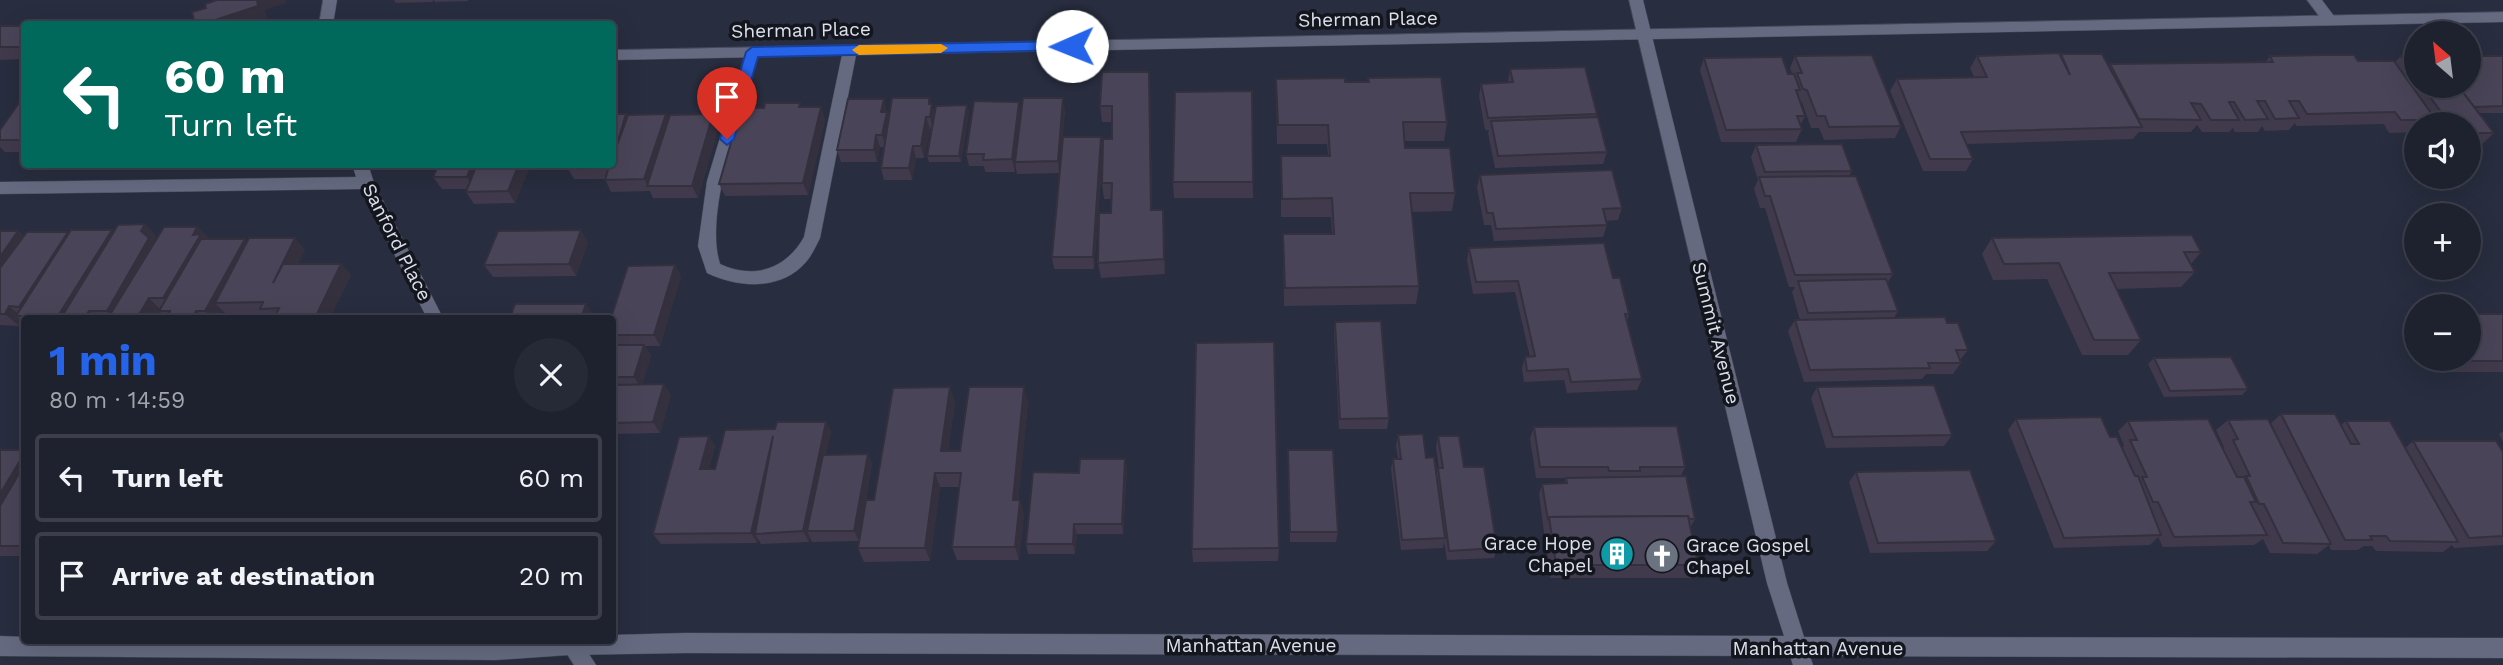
<!DOCTYPE html>
<meta charset="utf-8">
<style>
:root{--surface:#1e222f;--page:#262a37;--text:#f1f3f6;--muted:#a1a4aa;--line:#3c3f4b;--accent:#2563eb}
body{margin:0;font-family:"Work Sans",sans-serif;background:var(--page);color:var(--text);height:100vh;display:flex;flex-direction:column;font-size:26px;white-space:nowrap}
*{box-sizing:border-box;margin:0}
p{font-size:23px;color:var(--muted)}
.icon{flex:none;width:38px;height:38px;fill:none;stroke:currentColor;stroke-width:2;stroke-linecap:round;stroke-linejoin:round}
.map{position:relative;flex:1;overflow:hidden}
.sheet{position:absolute;left:21px;top:315px;width:595px;height:329px;display:flex;flex-direction:column;background:var(--surface);border-radius:7px;box-shadow:0 7px 28px #0002,0 0 0 2px var(--line)}
.sheet>*{flex:none}
.top-card{position:absolute;left:21px;top:21px;width:595px;height:147px;border-radius:7px;box-shadow:0 7px 28px #0002,0 0 0 2px var(--line);background:#00695c;color:#fff;overflow:hidden}
.needle{width:46px;rotate:332deg}
.tools{position:absolute;left:2404px;top:21px;display:grid;gap:14px}
.tools a{display:grid;place-items:center;width:77px;height:77px;border-radius:50%;background:var(--surface);box-shadow:0 7px 28px #0002,0 0 0 2px var(--line);font-size:35px}
.pin{position:absolute;display:grid;place-items:center;width:60px;height:60px;color:#fff;margin:-72px -30px;border-radius:50% 50% 50% 0;rotate:-45deg;box-shadow:0 0 7px #0007}
.pin .icon{rotate:45deg}
.me{position:absolute;width:77px;margin:-38px;rotate:269deg;stroke-linejoin:round;filter:drop-shadow(0 0 5px #0008)}
.turn{display:flex;align-items:center;gap:24px;height:147px;padding:0 28px;font-size:32px}
.turn .icon{width:91px;height:91px;stroke-width:2.5}
.turn b{display:block;font-size:49px;line-height:60px}
.round{display:grid;place-items:center;flex:none;width:74px;height:74px;border-radius:37px;background:var(--page)}
.head{display:flex;align-items:center;justify-content:space-between;height:119px;padding:0 28px}
h1{font-size:42px;font-weight:700;line-height:52px;color:var(--accent)}
ul{padding:0;list-style:none}
li{display:flex;align-items:center;gap:21px;height:88px;margin:0 14px 10px;padding:0 14px;border:4px solid var(--line);border-radius:7px}
li div{flex:1}
li b{display:block;font-size:26px}
li em{font-style:normal}
.map>svg:first-child{display:block}
.lines{fill:none;stroke-linecap:round;stroke-linejoin:round}
.service-casing{stroke:#464a59;stroke-width:1}
.minor-casing{stroke:#464a59;stroke-width:1}
.tertiary-casing{stroke:#464a59;stroke-width:1}
.service{fill:#656a80;fill-rule:evenodd}
.minor{fill:#656a80;fill-rule:evenodd}
.tertiary{fill:#656a80;fill-rule:evenodd}
.wall{fill:#403a4c}
.shaded-wall{fill:#34303e}
.building{fill:#4a4458;stroke:#34303e;stroke-width:2}
.route{fill:#2563eb;stroke:#184099;stroke-width:2}
.slow{fill:#f59e0b}
.labels{text-anchor:middle;dominant-baseline:central;stroke-width:7;stroke-linejoin:round;paint-order:stroke}
.street-label{font-size:19px;fill:#dde0ec;stroke:#14161e}
.poi-label{font-size:19px;fill:#dde0ec;stroke:#14161e;text-anchor:end}
</style>
<div class="map">
<svg width="2503" height="665" viewBox="0 0 2503 665">
<rect width="100%" height="100%" fill="#282d3f"/>
<g class="lines">
<!-- service casing -->
<g class="service-casing">
<g id="service">
<path d="M2307 0H2322L2337 20 2335 24H2325Z"/>
<path d="M850 45 857 50 820 238C816 246 812 255 806 262 781 291 738 288 707 273L698 246 707 181 747 48H757L759 52C744 106 703 212 720 264 754 280 786 269 804 237L843 50Z"/>
</g>
</g>
<!-- minor casing -->
<g class="minor-casing">
<g id="minor">
<path d="M323 0H337L333 24H319Z"/>
<path d="M2503 12V22L612 60V50Z"/>
<path d="M352 164H368L374 183 443 318H427L361 189 0 194V182L356 177Z"/>
<path d="M558 640H580L596 665H574Z"/>
</g>
</g>
<!-- tertiary casing -->
<g class="tertiary-casing">
<path id="tertiary" d="M1629 0H1643L1787 583 1804 637 2503 638V658L1810 656 1813 665H1793L1790 656 685 653 569 655 496 660 0 656V636L24 637V640H612V635L685 633 1784 636 1767 583Z"/>
</g>
<!-- service -->
<use href="#service" class="service"/>
<!-- minor -->
<use href="#minor" class="minor"/>
<!-- tertiary -->
<use href="#tertiary" class="tertiary"/>
</g>
<!-- wall -->
<g class="wall">
<path d="M394 0H434L432 2 396 3Z"/>
<path d="M434 0H468V1L435 2Z"/>
<path d="M0 26H24V59L0 60Z"/>
<path d="M2061 54 2109 66 2110 64 2266 62 2270 56 2395 62 2401 56 2417 55V86H2469L2503 56V113H2479L2494 133 2481 145H2469V124H2417V132L2389 133 2384 124 2296 126 2295 123 2289 130 2265 131 2262 126 2258 132H2235L2233 128 2229 132H2202L2197 125 2191 132H2139L2133 139 1967 144 1973 159 1966 171H1923L1890 91 1897 79 1974 77 1970 68 1977 56H2060Z"/>
<path d="M1795 56 1901 126 1895 138 1824 140 1819 128H1811L1802 102H1800L1805 116 1800 126 1802 129 1796 142H1721L1700 70 1704 58 1788 74H1792L1790 68Z"/>
<path d="M1510 69 1597 114 1596 118 1607 152 1603 164 1495 168 1488 133 1489 130H1485L1479 96 1481 84 1508 83Z"/>
<path d="M1149 72 1150 88 1152 210 1164 226 1165 274 1101 278 1098 263 1111 213V199H1104L1102 183 1103 151 1094 269H1054L1052 257 1101 137 1103 149 1112 139V122H1102L1100 106Z"/>
<path d="M1368 78 1447 122 1444 141H1405V148L1455 193 1452 211 1412 212 1419 286 1416 304 1284 306 1283 234H1332L1331 217H1281V156H1328L1327 144H1277L1276 79 1345 82H1368Z"/>
<path d="M1252 91 1253 198H1174L1173 182Z"/>
<path d="M24 96V152H5L0 147V130Z"/>
<path d="M929 98 934 113 967 105 969 112 961 162H929L927 156 931 129H930L924 158H916L912 180H884L881 168 884 147H880L877 162H841L837 150 888 111 889 118Z"/>
<path d="M802 107H821L825 120 808 195 725 196 719 184Z"/>
<path d="M1065 110 1059 173 1017 174 1015 164V172H985L984 166H969L966 154 1021 112Z"/>
<path d="M626 114 627 116 666 114 669 120 713 114 719 126 698 198H653L650 191 611 192 605 179H574L567 167Z"/>
<path d="M1756 145 1852 171 1849 176 1893 274 1888 282 1898 311 1894 318 1947 323 1968 350 1960 360 1961 363 1953 374H1926L1922 379 1804 382 1788 331 1795 320H1800L1792 292 1795 287H1789L1765 208H1760L1754 189 1758 180 1751 157Z"/>
<path d="M436 164H531L515 203 474 204 466 192 467 189H442L433 177 438 167Z"/>
<path d="M1480 175 1622 208 1618 220 1606 221 1607 225 1603 237 1494 241 1491 225H1484L1477 187Z"/>
<path d="M145 224 156 236 153 242 154 243 197 227 209 238 247 241 305 249 298 264H341L351 275 330 318H270L265 314H226L223 311 219 318H166L160 312 156 318H24V323L22 321 19 326 0 325V231H18L24 236 68 232 69 233 113 232Z"/>
<path d="M1992 238 2201 252 2191 264 2195 272 2181 287 2117 289 2141 340 2128 355H2082L2047 279 1993 280 1982 254Z"/>
<path d="M588 242 576 276 493 277 484 265Z"/>
<path d="M1469 248 1613 278 1629 314 1627 321 1642 379 1637 390 1567 393 1564 380 1524 382 1522 368 1525 357H1530L1515 292 1473 294 1467 260Z"/>
<path d="M675 265 681 277 660 346H645L651 356 642 384 671 395 660 433 612 434V318Z"/>
<path d="M2503 314V372H2449L2440 359H2469Z"/>
<path d="M1335 322 1389 418 1387 429H1339L1334 333Z"/>
<path d="M2154 358 2248 389 2242 395 2164 397 2148 364Z"/>
<path d="M1817 387 1952 435 1944 446 1826 448 1811 398Z"/>
<path d="M955 402 948 451H960L1028 402 1018 500H1020L1024 514 1019 560H957L952 547 959 487H940L930 561 864 562 858 548 874 500Z"/>
<path d="M2281 414 2341 425 2346 421 2405 448 2413 441 2503 452V545L2454 548 2452 545 2443 552 2376 551 2372 546H2364L2358 550H2331L2329 545 2317 554 2270 553 2263 539 2254 545 2163 547 2158 537 2150 545 2054 548 2008 430 2016 419 2110 437 2122 448 2124 446 2118 431 2128 421 2223 448 2224 447 2216 430 2228 420 2270 424Z"/>
<path d="M826 422 831 432 826 454H868L872 464 859 541 812 542 810 537 809 542 761 544 758 539 757 543 661 544 653 534 709 436 715 446 709 469H715L775 429Z"/>
<path d="M1534 427 1685 467 1681 476 1695 519 1690 528 1698 565 1691 578H1550L1539 494 1542 484 1564 483 1566 478H1536L1530 438Z"/>
<path d="M2503 431V442L2499 434Z"/>
<path d="M1398 435 1426 458 1436 474 1438 468H1439L1436 447 1438 436 1464 467 1497 548 1494 558 1447 560 1444 542 1443 548 1401 550 1391 469 1393 459H1398L1396 446Z"/>
<rect x="0" y="450" width="24" height="106"/>
<path d="M1288 450 1338 532 1336 542H1290Z"/>
<path d="M1125 459 1127 469 1123 534H1077L1075 554H1028L1026 544 1079 473Z"/>
<path d="M1856 472 1996 541 1987 551 1870 553 1849 482Z"/>
<path d="M1279 548 1278 561 1193 562 1192 549Z"/>
</g>
<!-- shaded-wall -->
<g class="shaded-wall">
<path d="M257 0H286L287 3 265 10 268 19 250 24H203Z"/>
<path d="M1149 72 1150 88 1152 226 1151 210Z"/>
<path d="M929 98 935 116 933 129 930 117 929 104Z"/>
<path d="M1063 98 1065 110 1059 173 1058 161Z"/>
<path d="M884 99 890 124 886 147 882 135 881 112Z"/>
<path d="M1019 102 1021 115 1015 172 1012 159Z"/>
<path d="M967 105 969 112 961 162 959 156Z"/>
<path d="M821 107 825 120 808 195 803 183Z"/>
<path d="M666 114 672 127 648 186 644 179Z"/>
<path d="M713 114 719 126 698 198 692 186Z"/>
<path d="M926 117 930 129 924 158 921 146Z"/>
<path d="M876 135 880 147 877 162 874 150Z"/>
<path d="M1101 137 1103 150 1094 269 1093 257Z"/>
<path d="M913 146 916 158 912 180 909 168Z"/>
<path d="M472 164H485L475 189 467 177Z"/>
<path d="M519 164H531L515 203 508 191Z"/>
<path d="M1163 210 1164 226 1165 274 1164 259Z"/>
<path d="M145 224 156 236 153 242 161 250 115 318 107 311 141 231Z"/>
<path d="M197 227 209 238 175 309 163 298Z"/>
<path d="M112 230 124 242 61 318H62H61L58 316Z"/>
<path d="M581 230 588 242 576 276 569 264Z"/>
<path d="M18 231 31 243 0 289V257Z"/>
<path d="M68 232 80 243 29 316 19 307Z"/>
<path d="M295 238 305 249 284 295 273 283Z"/>
<path d="M245 239 256 250 215 303 223 311 219 318H213L205 311Z"/>
<path d="M341 264 351 275 330 318H315Z"/>
<path d="M675 265 681 277 660 346 654 335Z"/>
<path d="M149 298 161 310 156 318H137Z"/>
<path d="M586 304 594 315 593 318H581Z"/>
<path d="M9 306 21 316H16L22 321 19 326 5 314Z"/>
<path d="M89 311 97 318H87L85 317Z"/>
<path d="M196 311 204 318H192Z"/>
<path d="M644 345 651 356 641 388 634 377Z"/>
<path d="M664 384 671 395 660 433 653 422Z"/>
<path d="M950 387 955 402 946 465 941 451Z"/>
<path d="M1024 387 1028 402 1017 514 1013 500Z"/>
<path d="M826 422 831 432 811 531H807L810 537 809 542 803 531Z"/>
<path d="M709 436 715 446 707 480 700 469Z"/>
<path d="M773 436 755 534 758 539 757 543 751 533Z"/>
<path d="M24 454V489L0 530V494Z"/>
<path d="M868 454 872 464 859 541 854 531Z"/>
<path d="M1125 459 1127 469 1123 534 1122 524Z"/>
<path d="M935 473 940 487 930 561 925 548Z"/>
<path d="M1020 500 1024 514 1019 560 1015 547Z"/>
<path d="M1074 524 1077 534 1075 554 1073 544Z"/>
</g>
<!-- building -->
<g class="building">
<path d="M217 0H257L258 6 203 24H195L192 12 206 8 205 4Z"/>
<rect x="0" y="26" width="24" height="21"/>
<path d="M2059 53 2070 75 2061 54H2102L2142 127 1961 132 1973 159H1930L1897 79 1987 77 1977 56Z"/>
<path d="M1872 55 1901 126 1829 127 1825 116H1817L1807 90 1803 89 1797 73H1802L1795 56Z"/>
<path d="M2322 55H2354L2358 61H2394L2436 120H2401L2395 112 2307 114 2299 101H2289L2299 118 2275 119 2265 101H2257L2268 119 2245 120 2234 102H2229L2239 120H2211L2201 104 2191 103 2201 120 2139 119 2110 64 2273 62 2270 56Z"/>
<path d="M2417 55V78L2401 56Z"/>
<path d="M2469 56H2503V106L2474 107 2458 86H2469Z"/>
<path d="M1782 57 1788 74H1794L1800 90H1796L1805 116H1797L1802 129 1726 130 1704 58Z"/>
<path d="M1585 67 1597 114 1488 118 1481 84 1513 82 1510 69Z"/>
<path d="M1102 72H1149L1151 210H1163L1164 259 1098 263 1099 213H1111L1112 183H1102L1103 139H1112V106H1100Z"/>
<path d="M1441 77 1447 122H1403L1405 148H1450L1455 193H1410L1419 286 1285 288 1283 234H1334L1332 198 1282 199 1281 156H1330L1328 125H1278L1276 79 1345 78V82H1369L1368 78Z"/>
<path d="M2422 86H2458L2494 133H2469V124H2450Z"/>
<path d="M1252 91 1253 182H1173L1175 92Z"/>
<path d="M24 96V140H0V130Z"/>
<path d="M892 98H929V104H932L930 117H926L921 146H913L909 168H881Z"/>
<path d="M1023 98H1063L1058 161 1015 162Z"/>
<path d="M848 99H884L881 112H887L882 135H876L874 150H837Z"/>
<path d="M974 101 1019 102 1012 159 983 160 984 154H966Z"/>
<path d="M765 103H800L799 107H821L803 183 719 184 741 108H764Z"/>
<path d="M967 105 959 156H927L936 106Z"/>
<path d="M612 114H626L614 154 628 115 666 114 644 179 605 180 609 166 567 167 568 164H612Z"/>
<path d="M713 114 692 186H647L670 115Z"/>
<path d="M1598 117 1607 152 1498 156 1491 121Z"/>
<path d="M1063 137H1101L1093 257H1052Z"/>
<path d="M1842 144 1852 171 1765 172 1756 145Z"/>
<path d="M439 164H472L467 177H433Z"/>
<path d="M477 164H519L508 191 466 192Z"/>
<path d="M1612 170 1622 208 1603 209 1607 225 1496 229 1493 213H1487L1480 175Z"/>
<path d="M1856 176 1893 274 1795 275 1770 196H1765L1759 177Z"/>
<path d="M145 224 141 231 149 238 107 311H89L85 317 61 318 118 225Z"/>
<path d="M164 227H197L193 235 201 234 163 298H149L137 318H108Z"/>
<path d="M71 230H112L58 316H16Z"/>
<path d="M581 230 569 264 484 265 498 231Z"/>
<path d="M0 231H18L0 257Z"/>
<path d="M27 232H68L19 307 9 306 5 314H0V268Z"/>
<path d="M2192 235 2201 252H2184L2195 272 2109 273 2141 340H2094L2059 263 2004 264 1992 238Z"/>
<path d="M249 238H295L273 283 283 264H341L315 318H274L279 308 260 309 263 302 215 303Z"/>
<path d="M201 239H245L205 311H196L192 318H166L170 311H159Z"/>
<path d="M1604 243 1613 278H1620L1629 314H1625L1642 379 1571 382 1568 369 1527 371 1525 357 1535 356 1518 281 1476 282 1469 248Z"/>
<path d="M675 265 654 335H612V318H611L628 266Z"/>
<path d="M1886 279 1898 311 1808 313 1798 281Z"/>
<path d="M515 304H586L581 318H510Z"/>
<path d="M2469 314H2503V361H2462L2461 359H2469Z"/>
<path d="M1945 317 1947 323H1958L1968 350H1956L1961 363H1928L1930 368 1810 370 1795 320Z"/>
<path d="M1381 321 1389 418 1340 419 1335 322Z"/>
<path d="M1274 342 1279 548 1192 549 1196 343Z"/>
<path d="M612 345H644L634 377H612Z"/>
<path d="M2231 357 2248 389 2170 391 2154 358Z"/>
<path d="M664 384 653 422 612 423V385Z"/>
<path d="M1934 385 1952 435 1833 437 1817 387Z"/>
<path d="M950 387 941 451H960L969 387H1024L1013 500H1020L1015 547H952L961 473H935L925 548H858L866 500H874L893 388Z"/>
<path d="M2281 414H2335L2351 444H2359L2346 421H2390L2458 542 2390 541 2386 536H2370L2372 540H2345Z"/>
<path d="M2101 417 2110 437H2117L2135 476H2138L2161 535 2064 538 2016 419Z"/>
<path d="M2208 419 2237 477H2244L2256 502H2250L2267 535 2174 537 2158 502H2153L2142 477H2147L2130 440H2137L2128 421Z"/>
<path d="M2268 419 2331 544 2283 543 2264 504H2259L2246 476H2250L2233 440 2238 439 2228 420Z"/>
<path d="M777 422H826L803 531 755 534 773 436 751 533 653 534 679 437 709 436 700 469H715L725 430 775 429Z"/>
<path d="M1677 426 1685 467H1640V471H1609L1608 467H1540L1534 427Z"/>
<path d="M1423 434 1426 458 1434 457 1445 538 1402 540 1393 459H1401L1398 435Z"/>
<path d="M1438 436H1459L1464 467H1484L1497 548 1449 551 1438 468H1443Z"/>
<path d="M2413 441H2496L2503 452V536L2469 538Z"/>
<path d="M0 450H24V454L0 494Z"/>
<path d="M1288 450H1333L1338 532H1290Z"/>
<path d="M868 454 854 531H807L823 455Z"/>
<path d="M1080 459H1125L1122 524H1074L1073 544H1026L1033 472 1079 473Z"/>
<path d="M24 465V546H0V506Z"/>
<path d="M1970 470 1996 541 1878 543 1856 472Z"/>
<path d="M1686 476 1695 519H1689L1688 516 1549 517 1548 520 1542 484 1567 483 1566 478Z"/>
<path d="M1688 516 1698 565H1556L1549 517Z"/>
</g>
<!-- route -->
<path class="route" d="M1072 41 1079 46 1072 50 758 57 734 139 727 145 720 139 746 52 752 47Z"/>
<!-- slow -->
<path class="slow" d="M941 44 948 48 941 53 859 55 852 50 859 45Z"/>
<!-- icons -->
<defs>
<g id="building-disc" transform="scale(1.75)"><circle r="9.5" fill="#0f9aa8" stroke="#14161e"/><path d="M-4-6H4V6H1V3H-1V6H-4ZM-2.5-4.3h1.7v1.8h-1.7ZM.8-4.3h1.7v1.8H.8ZM-2.5-1h1.7V.8h-1.7ZM.8-1h1.7V.8H.8Z" fill="#fff"/></g>
<g id="church-disc" transform="scale(1.75)"><circle r="9.5" fill="#6b7280" stroke="#14161e"/><path d="M-1.2-6h2.4v3.5h3.3v2.4h-3.3V6h-2.4V-.1h-3.3v-2.4h3.3Z" fill="#fff"/></g>
</defs>
<g fill-rule="evenodd">
<use href="#building-disc" x="1617" y="554"/>
<use href="#church-disc" x="1662" y="556"/>
</g>
<g class="labels">
<!-- street labels -->
<g class="street-label">
<text transform="translate(1368 19) rotate(-1)">Sherman Place</text>
<text transform="translate(801 30) rotate(-1)">Sherman Place</text>
<text transform="translate(397 242) rotate(63)">Sanford Place</text>
<text transform="translate(1716 333) rotate(76)">Summit Avenue</text>
<text x="1251" y="645">Manhattan Avenue</text>
<text x="1818" y="648">Manhattan Avenue</text>
</g>
<!-- poi labels -->
<g class="poi-label">
<text x="1592" y="543">Grace Hope<tspan x="1592" dy="22">Chapel</tspan></text>
<text x="1686" y="545" text-anchor="start">Grace Gospel<tspan x="1686" dy="22">Chapel</tspan></text>
</g>
</g>
</svg>
<div class="tools">
<a><svg class="needle" viewBox="-14 -14 28 28"><path d="M0-13l5 13h-10z" fill="#e53935"/><path d="M0 13l5-13h-10z" fill="#a1a4aa"/></svg></a>
<a><svg class="icon" aria-label="sound" viewBox="0 0 24 24"><path d="M4 9h4l5-4v14l-5-4H4zM17 9q2 3 0 6"/></svg></a>
<a>+</a>
<a>−</a>
</div>
<div class="pin" style="left:727px;top:139px;background:#d93025"><svg class="icon" aria-label="arrive" viewBox="0 0 24 24"><path d="M6 21V4h12l-3 4 3 4H6"/></svg></div>
<svg class="me" style="left:1072px;top:46px" viewBox="-20 -20 40 40"><circle r="19" fill="#fff"/><path d="M0-13L10 11 0 6-10 11z" fill="#2563eb"/></svg>
<div class="top-card">
<div class="turn"><svg class="icon" aria-label="left" viewBox="0 0 24 24"><path d="M17 20v-9H6M10 6l-5 5 5 5"/></svg><div><b>60 m</b>Turn left</div></div>
</div>
<section class="sheet">
<div class="head"><div><h1>1 min</h1><p>80 m · 14:59</p></div><a class="round"><svg class="icon" aria-label="close" viewBox="0 0 24 24"><path d="M6 6l12 12M18 6L6 18"/></svg></a></div>
<ul>
<li><svg class="icon" aria-label="left" viewBox="0 0 24 24"><path d="M17 20v-9H6M10 6l-5 5 5 5"/></svg><div><b>Turn left</b></div><em>60 m</em></li>
<li><svg class="icon" aria-label="arrive" viewBox="0 0 24 24"><path d="M6 21V4h12l-3 4 3 4H6"/></svg><div><b>Arrive at destination</b></div><em>20 m</em></li>
</ul>
</section>
</div>
